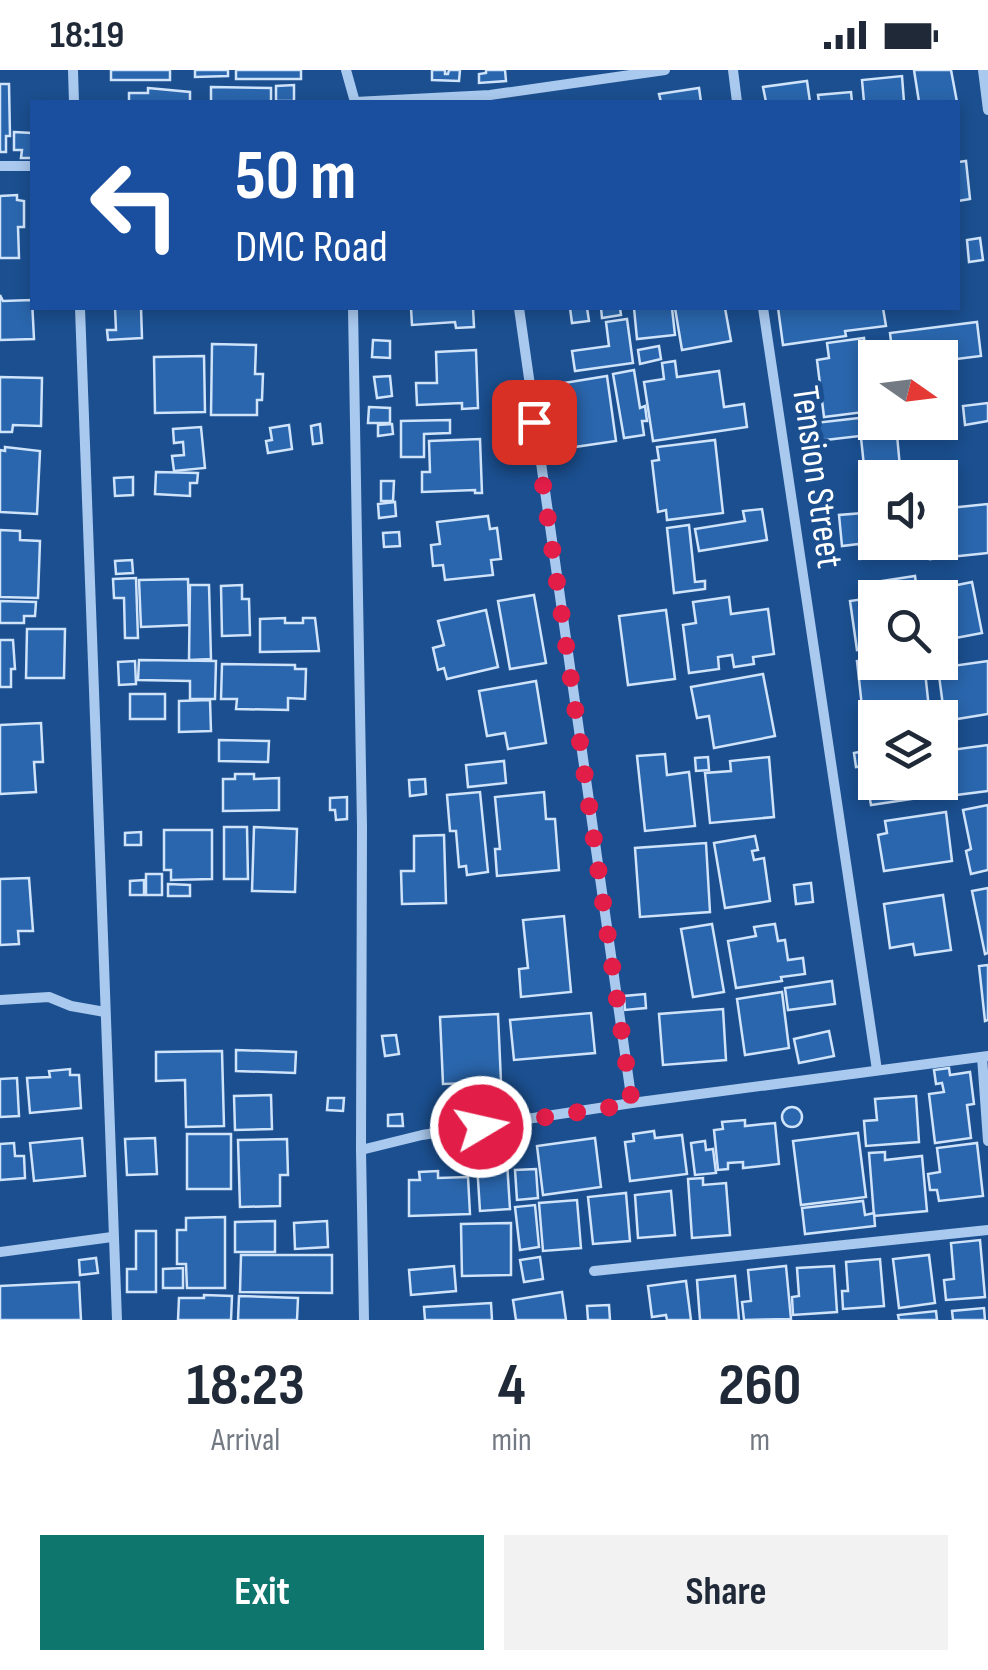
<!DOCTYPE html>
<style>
:root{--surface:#fff;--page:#f2f2f3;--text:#1f2937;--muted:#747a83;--accent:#0f766e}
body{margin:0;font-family:"Sofia Sans Condensed",sans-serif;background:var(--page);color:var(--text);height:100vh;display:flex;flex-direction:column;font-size:38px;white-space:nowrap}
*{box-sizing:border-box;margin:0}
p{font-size:32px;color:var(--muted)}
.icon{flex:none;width:55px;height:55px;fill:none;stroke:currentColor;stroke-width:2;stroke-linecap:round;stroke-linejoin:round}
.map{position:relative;height:1250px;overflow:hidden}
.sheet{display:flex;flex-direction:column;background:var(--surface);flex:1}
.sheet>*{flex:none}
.hud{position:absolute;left:30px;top:30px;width:930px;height:210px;border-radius:0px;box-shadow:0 5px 15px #0003;background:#1a4fa0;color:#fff;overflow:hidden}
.needle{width:65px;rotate:104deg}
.controls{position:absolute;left:858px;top:270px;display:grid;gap:20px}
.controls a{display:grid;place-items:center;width:100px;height:100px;border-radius:0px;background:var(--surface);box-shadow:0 5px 15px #0003;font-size:50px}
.pin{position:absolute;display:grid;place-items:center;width:85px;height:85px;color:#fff;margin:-42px;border-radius:20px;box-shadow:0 5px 15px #0006}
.me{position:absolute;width:110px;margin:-55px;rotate:81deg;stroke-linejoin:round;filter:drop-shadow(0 0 8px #0008)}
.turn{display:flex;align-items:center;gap:35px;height:210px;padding:0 40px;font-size:45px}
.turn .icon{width:130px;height:130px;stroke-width:2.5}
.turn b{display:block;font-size:70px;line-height:85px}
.eta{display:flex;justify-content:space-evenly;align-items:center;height:170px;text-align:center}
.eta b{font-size:60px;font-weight:700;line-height:70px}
.primary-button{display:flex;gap:20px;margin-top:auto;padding:20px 40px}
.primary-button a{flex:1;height:115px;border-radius:0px;background:var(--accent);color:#fff;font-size:40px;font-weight:700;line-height:115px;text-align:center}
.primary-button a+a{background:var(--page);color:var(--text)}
.status{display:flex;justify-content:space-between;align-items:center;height:70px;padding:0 50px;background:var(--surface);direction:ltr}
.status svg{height:28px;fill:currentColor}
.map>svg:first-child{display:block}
.building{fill:#2a66ad;stroke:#cfe3fa;stroke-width:2.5}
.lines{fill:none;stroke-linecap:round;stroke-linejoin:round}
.street{stroke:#a9c9ee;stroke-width:10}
.route{stroke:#e11d48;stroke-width:18;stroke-dasharray:0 32.4}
.labels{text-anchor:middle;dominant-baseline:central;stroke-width:10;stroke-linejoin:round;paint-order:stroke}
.street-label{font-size:38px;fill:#fff;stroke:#1b4f8f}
</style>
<div class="status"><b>18:19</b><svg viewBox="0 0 49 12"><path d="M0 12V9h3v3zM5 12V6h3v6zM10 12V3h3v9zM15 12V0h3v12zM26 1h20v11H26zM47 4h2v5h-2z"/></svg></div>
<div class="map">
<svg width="988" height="1250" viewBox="0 0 988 1250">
<rect width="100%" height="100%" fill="#1b4f8f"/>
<!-- building -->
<g class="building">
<rect x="111" y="0" width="59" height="10"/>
<path d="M195 0H228V6L195 7Z"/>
<rect x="236" y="0" width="65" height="9"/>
<path d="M432 0H445V4H448L449 0H460L459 11 432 10Z"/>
<path d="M486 0H505L506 11 479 13V4L486 3Z"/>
<path d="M914 0H951L957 32H919Z"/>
<path d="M902 6 904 32H915H864L862 10Z"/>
<path d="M807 11 810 32H766L763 17Z"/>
<path d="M0 14H9L10 66H6V82H0Z"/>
<path d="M294 15V31H276V16Z"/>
<path d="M211 17 271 18V32H211Z"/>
<path d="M148 18 190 22V32H129V23H148Z"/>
<path d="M699 18 701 32H661L659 24Z"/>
<path d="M851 22 852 32H819L818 25Z"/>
<path d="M14 62 32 63V88H21L22 80H14Z"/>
<path d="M966 91 970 129 958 131V92Z"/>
<path d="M17 125V130L24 131V157H18L19 188H0V126Z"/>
<path d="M980 168 983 190 969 192 967 170Z"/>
<path d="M0 225 3 231 32 230 34 269 0 270Z"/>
<path d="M115 238H141L142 268 108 270 107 260H116Z"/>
<path d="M411 238H473L474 257 456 258 455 252 412 255Z"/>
<path d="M570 238H587L589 251 572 253Z"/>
<path d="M601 238H620L621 245 602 248Z"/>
<path d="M634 238H672L675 265 637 269Z"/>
<path d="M675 238H725L731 271 682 280Z"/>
<path d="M778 238H883L886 256 845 261 846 266 783 275Z"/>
<path d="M627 249 633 293 575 301 572 281 609 276 606 252Z"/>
<path d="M977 252 981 286 940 291V288H893L890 263Z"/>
<path d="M864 268 872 341 824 347 817 290 829 288 827 273Z"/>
<path d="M373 270 390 271V288L372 287Z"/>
<path d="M212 274 256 275 255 304H263L262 330H257V345H211Z"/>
<path d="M659 276 661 289 640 294 638 280Z"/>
<path d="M476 280 478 338 462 339V333L417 335 416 313H437L436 282Z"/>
<path d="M204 286 205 342 155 343 154 287Z"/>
<path d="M675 291 677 307 719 301 724 337 744 334 747 357 653 371 644 312 664 309 662 293Z"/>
<path d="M634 300 640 338 645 336 647 351H642L644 365 624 368 613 304Z"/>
<path d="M390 306 392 326 377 328 374 307Z"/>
<path d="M607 306 616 371 568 378 558 314Z"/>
<path d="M0 307 42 308 41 356 13 355 12 362H0Z"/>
<path d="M988 333V351L965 355 963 336Z"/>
<path d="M369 337 390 338V353H368Z"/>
<path d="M868 347 869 365 799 373 797 355Z"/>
<path d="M450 350V363L424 364V387H401V351Z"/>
<path d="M320 354 322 373 313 374 311 356Z"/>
<path d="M392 354 393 364 378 366V355Z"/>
<path d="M289 355 292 379 268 383 266 371 272 370 270 358Z"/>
<path d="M201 357 205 398 174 401 172 386 184 385 183 372 174 373 173 359Z"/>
<path d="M897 365 901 408H875V423L867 424 861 368Z"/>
<path d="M480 369 482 423H475V420L422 422V402H430L429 371Z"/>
<path d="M715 370 723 443 667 450 666 440 658 442 652 391 659 390 657 377Z"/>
<path d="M5 377 40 381 37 444 0 442V380L5 381Z"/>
<path d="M156 402 198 403 197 413H190V426L155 424Z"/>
<path d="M133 407V425L115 426 114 408Z"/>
<path d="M381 411H394L393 431H381Z"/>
<path d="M875 430V472H908L909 484 860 489 859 474 842 476 839 445 863 443 862 432Z"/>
<path d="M395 432 396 446 379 448 378 434Z"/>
<path d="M988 434V483L930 489 929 472H940V439Z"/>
<path d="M762 439 767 470 699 481 695 459 745 451 743 441Z"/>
<path d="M488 446 490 459 497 458 501 489 491 490 493 505 445 510 443 495 433 496 431 475 440 474 437 452Z"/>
<path d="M689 455 695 512 705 511V519L674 523 667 458Z"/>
<path d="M0 460 20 461V470L40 471 38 528 0 527Z"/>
<path d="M399 462 400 476 384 477 383 463Z"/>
<path d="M132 490 133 503 116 504 115 491Z"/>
<path d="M915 506 918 528H875V578L857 580 850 531 864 529 862 514Z"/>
<path d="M136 508 138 568H125L124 528H114L113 509Z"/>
<path d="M188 509 189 555 141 557 139 510Z"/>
<path d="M972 512 982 563 940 571V528H924L923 522Z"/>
<path d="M190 515H209L211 589 189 590Z"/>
<path d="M242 515V529H249L250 565 222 566 221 516Z"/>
<path d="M534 525 546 593 510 599 498 531Z"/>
<path d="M729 527 731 544 768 539 774 584 753 587 754 594 734 597 732 585 718 587 719 599 689 603 683 555 696 553 693 532Z"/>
<path d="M0 531 36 532 35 546H24V553H0Z"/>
<path d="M486 540 498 597 447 609 444 598 438 600 433 578 444 575 438 551Z"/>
<path d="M666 540 675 609 628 615 619 546Z"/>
<path d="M285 548V553H303V548H315L319 581 260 582V549Z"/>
<path d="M27 559H65L64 608H26Z"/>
<path d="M0 570H13L15 599H11V617H0Z"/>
<path d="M875 589V592H924L930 648H878L877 636 862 637 857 591Z"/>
<path d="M139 590 216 591 215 629H190V611L138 610Z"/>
<path d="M135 591 136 614 119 615 118 592Z"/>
<path d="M988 591V644L945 651 938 598Z"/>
<path d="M222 594 295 595V599H306L305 629 288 628V640L236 639 237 629H221Z"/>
<path d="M763 604 775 666 714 678 709 646 697 648 691 617Z"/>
<path d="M536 611 546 673 508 679 505 663 487 666 479 621Z"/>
<rect x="130" y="624" width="35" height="25"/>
<path d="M210 630 211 661 179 662V631Z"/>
<path d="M41 653 43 692H34L36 722 0 724V655Z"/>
<path d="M219 670 269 671 268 692 219 691Z"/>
<path d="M988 675V721L956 725 951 680Z"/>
<path d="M875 679V712H923L925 727 871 735 868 718H873L870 695 856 697 854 683Z"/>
<path d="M665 684 667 705 689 702 695 756 645 761 637 686Z"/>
<path d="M708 687 709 700 696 701 695 688Z"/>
<path d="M769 687 774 747 710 753 705 703 731 701 730 691Z"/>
<path d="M504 691 506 713 468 717 466 695Z"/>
<path d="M235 704H254V709L279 708V740L223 741V709H235Z"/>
<path d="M425 709 426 724 410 726 409 710Z"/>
<path d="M480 722 488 802 467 805 466 796 459 797 456 761H450L447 725Z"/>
<path d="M544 722 546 749H555L559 800 497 806 495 779H500L495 727Z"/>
<path d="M347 727V749L336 750 335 740H330V728Z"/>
<path d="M988 735V800L971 804 966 781 971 779 963 740Z"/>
<path d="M946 742 952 791 884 801 878 765 887 763 885 751Z"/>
<path d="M224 757H247L248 809H224Z"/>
<path d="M254 757 297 759 295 822 252 821Z"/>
<path d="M164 760H212V809L171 810V800H164Z"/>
<path d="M141 762V775H125V763Z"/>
<path d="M444 765 446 833 402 834 401 801H414V766Z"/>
<path d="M755 766 758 780 752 781 754 790 764 788 770 831 725 838 714 773Z"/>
<path d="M706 773 710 842 640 847 635 778Z"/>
<rect x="146" y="804" width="16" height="21"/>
<path d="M29 808 33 861H18L19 874 0 875V809Z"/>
<path d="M144 810V825H130V811Z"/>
<path d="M811 813 813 832 796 834 794 815Z"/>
<path d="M168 814 190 815V826H168Z"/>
<path d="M988 818V883L985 884 972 821Z"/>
<path d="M943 825 951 880 915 885 913 874 890 878 884 834Z"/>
<path d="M564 846 571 922 521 927 519 899 528 898 523 850Z"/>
<path d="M712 854 724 922 693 927 681 859Z"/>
<path d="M775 854 778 871 785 870 788 890 803 888 805 904 781 907 782 911 736 918 728 871 756 866 754 857Z"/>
<path d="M988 895V950L985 951 979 896Z"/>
<path d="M832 911 835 934 788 940 785 918Z"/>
<path d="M782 922 789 978 745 985 737 929Z"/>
<path d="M645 924 646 938 625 940 624 926Z"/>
<path d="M723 939 726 990 663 995 659 944Z"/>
<path d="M591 943 595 983 514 990 510 950Z"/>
<path d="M498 944 501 1012 443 1014 440 947Z"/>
<path d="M829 961 834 986 799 993 794 969Z"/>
<path d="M396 965 399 984 385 986 382 966Z"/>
<path d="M236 980 296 982 295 1003 236 1001Z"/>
<path d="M222 981 224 1056 186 1057 185 1010 156 1011V982Z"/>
<path d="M949 998 950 1005 970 1002 974 1034 967 1035 971 1068 935 1073 929 1024 944 1022 942 1013 936 1014 934 1000Z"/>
<path d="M70 999V1005H79L81 1038 30 1043 27 1008 50 1007 49 1001Z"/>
<path d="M17 1008 19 1046 0 1047V1009Z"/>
<path d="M271 1025 272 1059 235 1060 234 1026Z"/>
<path d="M916 1026 919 1072 866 1076 864 1051 877 1050 875 1029Z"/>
<path d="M328 1028H344L343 1041 327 1040Z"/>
<circle cx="792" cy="1047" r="10"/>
<path d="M402 1044 403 1056H388V1045Z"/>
<path d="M745 1050V1056L775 1053 779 1094 743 1098V1092L728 1093V1099L718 1100 714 1060 723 1059 722 1052Z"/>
<path d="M654 1061 655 1068 682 1065 687 1104 630 1111 625 1072 634 1071 633 1064Z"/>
<path d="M858 1063 866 1127 801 1135 793 1071Z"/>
<rect x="187" y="1064" width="44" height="55"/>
<path d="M82 1068 85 1106 34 1111 30 1073Z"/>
<path d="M155 1068 157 1104 127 1105 125 1069Z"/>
<path d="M595 1068 601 1117 543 1125 537 1076Z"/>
<path d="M287 1069 288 1105H280V1136L240 1137 238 1070Z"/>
<path d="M705 1071 706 1080 713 1079 716 1103 695 1105 691 1073Z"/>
<path d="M14 1073 15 1086H24L25 1108 0 1110V1074Z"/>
<path d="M977 1073 983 1126 939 1131 937 1120H930L928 1104 940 1102 937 1078Z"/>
<path d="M885 1082V1090L922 1086 927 1141 874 1146 869 1083Z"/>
<path d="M507 1092 510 1139 480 1141 477 1094Z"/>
<path d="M536 1099 538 1128 517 1130 515 1100Z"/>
<path d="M438 1101V1108L468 1107 470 1144 409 1146V1110H420L419 1102Z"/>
<path d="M703 1108V1115L726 1113 730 1165 692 1168 688 1109Z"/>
<path d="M671 1121 675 1165 638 1168 635 1125Z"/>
<path d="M626 1123 630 1171 593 1174 588 1127Z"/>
<path d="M577 1130 581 1178 543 1181 539 1133Z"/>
<path d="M863 1131 865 1145 874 1143 875 1156 805 1164 802 1138Z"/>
<path d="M535 1135 539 1177 520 1180 515 1137Z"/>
<path d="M225 1147V1218H187L186 1194H177V1160H186V1148Z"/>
<path d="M275 1151V1182H235V1152Z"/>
<path d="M327 1151 328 1177 295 1179 294 1153Z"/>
<path d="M511 1153V1205L462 1206 461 1154Z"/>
<path d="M136 1161H156V1222H127V1199H136Z"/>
<path d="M980 1170 985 1227 946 1230 944 1210 954 1209 951 1173Z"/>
<path d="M241 1185H332V1223L240 1222Z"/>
<path d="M929 1185 935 1233 899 1238 893 1189Z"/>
<path d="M540 1187 543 1209 524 1212 520 1190Z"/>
<path d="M96 1188 98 1203 80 1205 79 1190Z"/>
<path d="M880 1189 884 1236 843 1239 842 1221H848L846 1192Z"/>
<path d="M454 1196 456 1221 411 1225 409 1200Z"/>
<path d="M786 1196 791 1249 744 1250 742 1232 751 1231 748 1200Z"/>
<path d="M834 1196 837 1242 793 1245 792 1227 799 1226 797 1198Z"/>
<path d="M183 1198V1218H163V1199Z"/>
<path d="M735 1206 739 1250H700L697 1210Z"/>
<path d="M686 1211 691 1250H667L666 1245 652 1247 648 1216Z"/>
<path d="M79 1212 81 1250H0V1216Z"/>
<path d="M562 1222 566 1250H516L513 1230Z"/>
<path d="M204 1225 232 1226 231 1250H178L179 1228H204Z"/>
<path d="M239 1226 298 1228 297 1250H238Z"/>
<path d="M491 1233 492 1250H425L424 1237Z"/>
<path d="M609 1235 610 1250H588L587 1236Z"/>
<path d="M984 1238 985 1250H953L952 1241Z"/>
<path d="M936 1241 937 1250H899L898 1245Z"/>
</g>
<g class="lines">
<!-- street -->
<g class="street">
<path d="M73 0 74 32"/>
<path d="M346 0 355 32"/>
<path d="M733 0 737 32"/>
<path d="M983 0 988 40"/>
<path d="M355 32 490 25 665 0"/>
<path d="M0 96H32"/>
<path d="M80 238 117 1250"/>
<path d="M353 238 362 757 361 1080 364 1250"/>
<path d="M519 238 632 1033"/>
<path d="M763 238 877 1000"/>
<path d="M0 930 49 927 71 936 105 942"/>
<path d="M982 987 988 1071"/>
<path d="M361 1080 422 1065 632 1033 988 986"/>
<path d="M0 1182 112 1167"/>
<path d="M594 1201 988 1160"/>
</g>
</g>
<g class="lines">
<!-- route -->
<path class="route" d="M481 1057 632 1034 534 352"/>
</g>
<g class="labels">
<!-- street labels -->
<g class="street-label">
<text transform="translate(817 407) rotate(82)">Tension Street</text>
</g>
</g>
</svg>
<div class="controls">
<a><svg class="needle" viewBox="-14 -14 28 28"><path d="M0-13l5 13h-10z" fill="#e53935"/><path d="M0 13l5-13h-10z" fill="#747a83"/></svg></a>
<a><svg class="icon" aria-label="sound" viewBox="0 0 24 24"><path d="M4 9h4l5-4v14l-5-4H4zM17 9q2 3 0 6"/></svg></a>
<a><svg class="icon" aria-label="search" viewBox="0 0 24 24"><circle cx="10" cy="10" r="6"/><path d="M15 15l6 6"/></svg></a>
<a><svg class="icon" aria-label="layers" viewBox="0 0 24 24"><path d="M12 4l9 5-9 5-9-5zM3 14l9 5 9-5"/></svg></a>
</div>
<div class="pin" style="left:534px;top:352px;background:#d93025"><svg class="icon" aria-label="arrive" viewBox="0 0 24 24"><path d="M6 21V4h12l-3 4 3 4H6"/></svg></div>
<svg class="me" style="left:481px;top:1057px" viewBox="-20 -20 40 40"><circle r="17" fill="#e11d48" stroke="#fff" stroke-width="3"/><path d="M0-11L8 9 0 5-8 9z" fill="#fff"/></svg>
<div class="hud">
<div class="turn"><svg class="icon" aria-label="left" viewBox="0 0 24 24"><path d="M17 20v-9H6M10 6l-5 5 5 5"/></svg><div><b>50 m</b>DMC Road</div></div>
</div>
</div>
<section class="sheet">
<div class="eta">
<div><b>18:23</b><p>Arrival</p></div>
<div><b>4</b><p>min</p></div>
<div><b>260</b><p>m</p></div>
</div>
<div class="primary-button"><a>Exit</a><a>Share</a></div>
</section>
